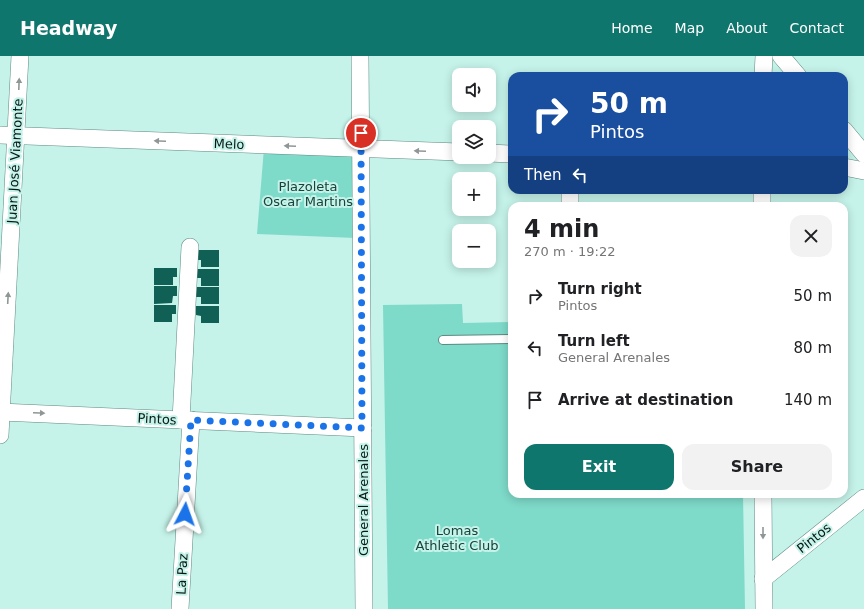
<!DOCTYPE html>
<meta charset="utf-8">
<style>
:root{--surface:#fff;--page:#f2f2f2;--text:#202124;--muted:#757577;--accent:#0f766e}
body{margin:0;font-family:"DejaVu Sans",sans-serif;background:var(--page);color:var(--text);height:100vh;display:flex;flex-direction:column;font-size:15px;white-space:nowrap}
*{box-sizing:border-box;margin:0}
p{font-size:13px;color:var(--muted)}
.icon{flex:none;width:22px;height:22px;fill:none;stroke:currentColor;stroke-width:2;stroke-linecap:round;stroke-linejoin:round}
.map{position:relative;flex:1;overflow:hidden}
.sheet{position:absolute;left:508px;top:146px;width:340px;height:296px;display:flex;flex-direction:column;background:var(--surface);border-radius:12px;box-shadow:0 2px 10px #0003}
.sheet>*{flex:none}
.banner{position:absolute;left:508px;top:16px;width:340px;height:122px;border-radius:12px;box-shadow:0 2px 10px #0003;background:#1a4fa0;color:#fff;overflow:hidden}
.tools{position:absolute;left:452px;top:12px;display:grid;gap:8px}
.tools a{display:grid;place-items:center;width:44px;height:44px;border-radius:8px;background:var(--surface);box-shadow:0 2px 10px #0003;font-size:20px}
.pin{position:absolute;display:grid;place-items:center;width:34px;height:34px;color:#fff;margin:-17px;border:2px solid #fff;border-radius:50%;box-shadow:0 1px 4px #0007}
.me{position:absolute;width:44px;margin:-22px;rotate:4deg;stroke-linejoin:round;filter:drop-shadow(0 0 3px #0008)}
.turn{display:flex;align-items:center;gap:14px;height:84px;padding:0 16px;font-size:18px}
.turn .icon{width:52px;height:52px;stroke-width:2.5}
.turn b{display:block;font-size:28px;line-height:34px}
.then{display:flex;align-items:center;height:38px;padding:0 16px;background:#0003;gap:8px;font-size:15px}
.round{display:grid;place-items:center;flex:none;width:42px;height:42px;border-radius:12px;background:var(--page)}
.head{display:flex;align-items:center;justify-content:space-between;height:68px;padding:0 16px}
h1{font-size:24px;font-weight:700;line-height:30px}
.button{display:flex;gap:8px;margin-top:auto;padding:8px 16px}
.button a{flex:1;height:46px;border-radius:12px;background:var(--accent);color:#fff;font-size:16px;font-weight:700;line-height:46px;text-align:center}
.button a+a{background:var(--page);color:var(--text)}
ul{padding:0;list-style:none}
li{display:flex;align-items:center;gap:12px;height:52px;padding:0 16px}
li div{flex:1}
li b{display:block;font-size:15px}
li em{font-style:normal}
header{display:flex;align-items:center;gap:24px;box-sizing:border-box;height:56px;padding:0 20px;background:var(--accent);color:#fff}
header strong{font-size:19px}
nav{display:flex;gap:22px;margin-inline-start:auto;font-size:14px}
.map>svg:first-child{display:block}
.green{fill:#7edac9}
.building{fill:#106055}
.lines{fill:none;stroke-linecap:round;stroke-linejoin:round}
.service-casing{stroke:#5e8980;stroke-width:10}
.minor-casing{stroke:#5e8980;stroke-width:18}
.service{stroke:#fff;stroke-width:8}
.minor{stroke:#fff;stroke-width:17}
.oneway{fill:#8f9796}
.route{stroke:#1a73e8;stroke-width:7;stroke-dasharray:0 12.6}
.labels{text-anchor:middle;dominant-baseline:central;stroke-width:4;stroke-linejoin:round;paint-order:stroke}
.street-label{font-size:13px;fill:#071815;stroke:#c5f3e9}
.park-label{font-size:13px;fill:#17423b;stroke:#c5f3e9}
</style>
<header>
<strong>Headway</strong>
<nav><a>Home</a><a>Map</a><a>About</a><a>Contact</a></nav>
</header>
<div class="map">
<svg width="864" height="553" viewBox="0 0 864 553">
<rect width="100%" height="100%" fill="#c5f3e9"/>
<!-- green -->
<g class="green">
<path d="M264 92 356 96V182L257 178Z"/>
<path d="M462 248 463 267 512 266V438H743L745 553H388L383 249Z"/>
</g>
<!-- building -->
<g class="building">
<path d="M196 194H219V211H201V204H196Z"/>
<path d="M154 212H177V221H173V229H154Z"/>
<path d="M196 213H219V230H201V222H196Z"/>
<path d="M154 230H177V240H173L172 247 154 248Z"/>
<path d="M196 231H219V248H201V241H196Z"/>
<path d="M154 249H176V258H172V266H154Z"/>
<path d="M196 250H219V267H201V260L196 259Z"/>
</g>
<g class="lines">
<!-- service casing -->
<g class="service-casing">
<path id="service" d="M443 284 512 283"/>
</g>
<!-- minor casing -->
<g class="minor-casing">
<g id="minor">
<path d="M360 0 364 553"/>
<path d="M781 0 798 20"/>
<path d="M763 20 764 0"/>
<path d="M844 74 864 98"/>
<path d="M0 79 459 96"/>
<path d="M489 97 512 98"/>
<path d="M844 111 864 115"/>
<path d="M570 134V150"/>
<path d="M762 134V150"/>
<path d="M0 356 363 372"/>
<path d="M181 364 190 191"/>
<path d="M0 379 20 0"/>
<path d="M763 438 764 553"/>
<path d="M763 523 864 442"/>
<path d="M180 553 191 364"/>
</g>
</g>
<!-- service -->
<use href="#service" class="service"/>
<!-- minor -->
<use href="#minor" class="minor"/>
</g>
<!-- one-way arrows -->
<defs><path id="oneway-solid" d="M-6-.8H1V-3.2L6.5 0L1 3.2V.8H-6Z"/></defs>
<g class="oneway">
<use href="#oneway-solid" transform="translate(19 28) rotate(-88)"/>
<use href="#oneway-solid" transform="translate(160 85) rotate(-178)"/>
<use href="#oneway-solid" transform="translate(290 90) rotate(-178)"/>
<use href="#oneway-solid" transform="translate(420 95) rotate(-178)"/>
<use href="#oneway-solid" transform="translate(8 242) rotate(-87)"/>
<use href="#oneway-solid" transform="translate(39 357) rotate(3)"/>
<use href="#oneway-solid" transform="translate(763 477) rotate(90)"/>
</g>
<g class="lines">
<!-- route -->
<path class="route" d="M185 458 191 364 362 372 361 77"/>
</g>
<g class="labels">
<!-- street labels -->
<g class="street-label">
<text transform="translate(229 88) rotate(2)">Melo</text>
<text transform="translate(15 105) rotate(-87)">Juan José Viamonte</text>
<text transform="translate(157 363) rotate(3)">Pintos</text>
<text transform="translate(363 444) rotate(-90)">General Arenales</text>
<text transform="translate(814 482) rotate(-39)">Pintos</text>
<text transform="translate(182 518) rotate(-87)">La Paz</text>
</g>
<!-- park labels -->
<g class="park-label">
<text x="308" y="130">Plazoleta<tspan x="308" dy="15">Oscar Martins</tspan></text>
<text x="457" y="474">Lomas<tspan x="457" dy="15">Athletic Club</tspan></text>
</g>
</g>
</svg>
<div class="tools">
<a><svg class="icon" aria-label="sound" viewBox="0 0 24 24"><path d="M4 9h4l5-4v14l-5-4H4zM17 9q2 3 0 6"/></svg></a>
<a><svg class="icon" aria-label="layers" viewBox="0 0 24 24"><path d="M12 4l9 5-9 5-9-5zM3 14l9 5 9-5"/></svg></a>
<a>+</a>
<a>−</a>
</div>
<div class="pin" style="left:361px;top:77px;background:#d93025"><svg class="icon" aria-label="arrive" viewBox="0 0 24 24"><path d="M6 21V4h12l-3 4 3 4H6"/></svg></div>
<svg class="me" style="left:185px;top:458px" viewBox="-20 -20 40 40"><path d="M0-17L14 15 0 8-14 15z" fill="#1a73e8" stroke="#fff" stroke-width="4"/></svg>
<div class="banner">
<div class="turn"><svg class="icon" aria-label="right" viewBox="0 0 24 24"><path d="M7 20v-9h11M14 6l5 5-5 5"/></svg><div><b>50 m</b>Pintos</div></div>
<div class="then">Then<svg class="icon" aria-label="left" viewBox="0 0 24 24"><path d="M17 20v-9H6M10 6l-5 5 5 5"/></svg></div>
</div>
<section class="sheet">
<div class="head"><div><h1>4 min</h1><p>270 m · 19:22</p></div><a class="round"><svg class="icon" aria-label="close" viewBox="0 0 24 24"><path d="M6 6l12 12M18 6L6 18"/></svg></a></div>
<ul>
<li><svg class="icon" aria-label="right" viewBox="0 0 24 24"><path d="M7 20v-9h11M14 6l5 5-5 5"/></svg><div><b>Turn right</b><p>Pintos</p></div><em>50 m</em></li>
<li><svg class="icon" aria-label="left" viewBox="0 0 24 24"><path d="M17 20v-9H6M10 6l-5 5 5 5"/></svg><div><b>Turn left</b><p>General Arenales</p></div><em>80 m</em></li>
<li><svg class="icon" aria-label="arrive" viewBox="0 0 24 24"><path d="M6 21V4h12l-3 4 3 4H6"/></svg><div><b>Arrive at destination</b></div><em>140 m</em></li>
</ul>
<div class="button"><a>Exit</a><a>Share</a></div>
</section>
</div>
